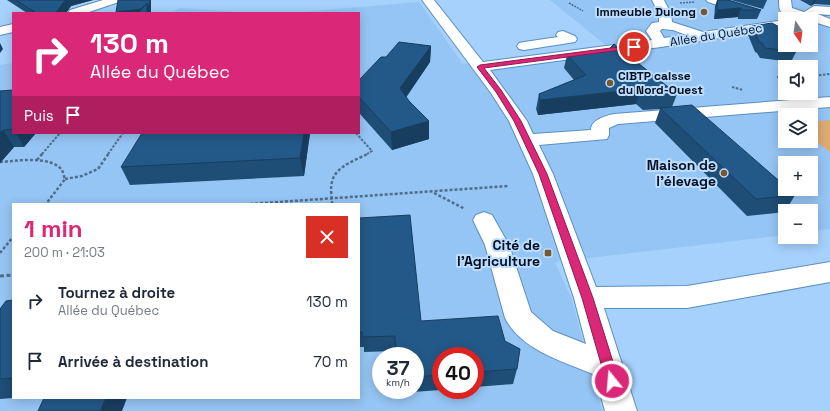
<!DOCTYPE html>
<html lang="fr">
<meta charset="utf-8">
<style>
:root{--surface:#fff;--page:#f2f2f3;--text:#1f2937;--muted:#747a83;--accent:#db2777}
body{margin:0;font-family:"Space Grotesk",sans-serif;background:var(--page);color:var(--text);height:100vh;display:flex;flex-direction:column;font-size:15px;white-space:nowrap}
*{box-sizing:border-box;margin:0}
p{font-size:13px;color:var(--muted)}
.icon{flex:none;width:22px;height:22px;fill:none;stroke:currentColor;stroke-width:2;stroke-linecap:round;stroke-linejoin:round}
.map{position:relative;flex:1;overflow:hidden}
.details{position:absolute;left:12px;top:203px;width:348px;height:196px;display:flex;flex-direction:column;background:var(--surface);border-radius:0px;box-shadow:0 2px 10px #0003}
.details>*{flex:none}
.top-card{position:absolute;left:12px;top:12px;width:348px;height:122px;border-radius:0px;box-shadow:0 2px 10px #0003;background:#db2777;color:#fff;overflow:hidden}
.needle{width:26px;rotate:167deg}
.fabs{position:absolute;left:778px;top:12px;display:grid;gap:8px}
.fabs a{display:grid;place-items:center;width:40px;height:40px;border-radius:0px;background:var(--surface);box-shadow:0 2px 10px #0003;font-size:20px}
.speed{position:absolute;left:372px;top:347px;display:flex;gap:8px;font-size:20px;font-weight:700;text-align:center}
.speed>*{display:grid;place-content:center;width:52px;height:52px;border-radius:50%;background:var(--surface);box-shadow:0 2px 10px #0003;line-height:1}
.speed small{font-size:10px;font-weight:400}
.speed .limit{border:6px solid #d22;background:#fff;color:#111}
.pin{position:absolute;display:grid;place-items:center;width:34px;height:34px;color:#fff;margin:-17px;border:2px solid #fff;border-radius:50%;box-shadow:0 1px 4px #0007}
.me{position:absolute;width:44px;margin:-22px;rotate:343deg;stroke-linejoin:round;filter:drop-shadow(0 0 3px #0008)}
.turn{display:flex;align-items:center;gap:14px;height:84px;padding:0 12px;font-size:18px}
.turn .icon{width:52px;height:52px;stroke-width:2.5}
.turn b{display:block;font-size:28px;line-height:34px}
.then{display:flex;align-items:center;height:38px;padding:0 12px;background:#0003;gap:8px;font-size:15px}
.round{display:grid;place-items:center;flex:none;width:42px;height:42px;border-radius:0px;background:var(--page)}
.head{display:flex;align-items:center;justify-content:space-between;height:68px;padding:0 12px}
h1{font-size:24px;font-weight:700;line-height:30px;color:var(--accent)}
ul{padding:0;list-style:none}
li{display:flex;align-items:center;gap:12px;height:60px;padding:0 12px}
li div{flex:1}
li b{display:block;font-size:15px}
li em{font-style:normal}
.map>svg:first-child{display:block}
.built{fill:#95c5f4;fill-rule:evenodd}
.green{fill:#deab73}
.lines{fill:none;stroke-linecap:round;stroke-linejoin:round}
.minor-casing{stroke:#598fc1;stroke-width:2}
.path-far3{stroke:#4f6d8c;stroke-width:1.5;stroke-dasharray:2 1;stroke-linecap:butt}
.path-far2{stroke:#4f6d8c;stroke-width:2;stroke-dasharray:2.5 1.5;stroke-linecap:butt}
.path-far1{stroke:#4f6d8c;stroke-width:2.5;stroke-dasharray:3 2;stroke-linecap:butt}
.path{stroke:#4f6d8c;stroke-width:3;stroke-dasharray:4 2.5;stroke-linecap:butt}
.minor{fill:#fff;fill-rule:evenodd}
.wall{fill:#1e4d75}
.shaded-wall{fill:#183e5f}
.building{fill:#235988;stroke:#183e5f}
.route{fill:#db2777;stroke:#8e194d}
.poi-dot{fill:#78562e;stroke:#bcddfe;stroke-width:1.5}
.labels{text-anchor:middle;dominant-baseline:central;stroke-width:4;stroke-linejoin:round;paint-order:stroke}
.far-poi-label{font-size:12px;font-weight:bold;fill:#001023;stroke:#bcddfe;text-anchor:end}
.far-street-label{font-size:12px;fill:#001023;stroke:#bcddfe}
.poi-label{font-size:14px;font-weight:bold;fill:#001023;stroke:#bcddfe;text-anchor:end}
</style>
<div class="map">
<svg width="830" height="411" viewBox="0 0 830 411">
<rect width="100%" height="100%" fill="#a5d1fc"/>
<!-- built -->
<g class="built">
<path d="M550 0H830V229L811 231V211H785V235L555 262 572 300 602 411H0V65L13 63V133H359V13H289L419 2 463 64 608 47ZM785 19H811V45H785ZM785 67H811V93H785ZM785 115H811V141H785ZM785 163H811V189H785ZM13 204H359V398H13ZM381 356H415V390H381ZM441 356H475V390H441Z"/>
<path d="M180 8 252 13H170Z"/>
</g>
<!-- green -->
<path class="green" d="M830 120V152L811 138V122Z"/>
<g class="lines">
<!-- minor casing -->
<g class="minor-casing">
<g id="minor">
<path d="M103 0H121L119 2 86 13H68L70 10Z"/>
<path d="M422 0H434L483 62 652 40 646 31 652 23 659 22V14L652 0H664L671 14 672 22 703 32 785 20V28L661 47 490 70 527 121 533 134 591 130C591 120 605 116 614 114L830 97V107L618 124 609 128V135L607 139 539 145 553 174 596 287 687 286 830 262V282L687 308H604L637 411H605L595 375C563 361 522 351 505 318L485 245 473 220 476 215 484 212 492 215 509 245 531 312 553 331 586 344 574 298 533 174 509 121 491 93ZM662 29 673 30 686 35 664 38 660 31Z"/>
<path d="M706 0H724L749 7 751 10 749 13 745 14 708 2Z"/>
<path d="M779 0H791L792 8 804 12 814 6 830 7V15L818 14 830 19V27L811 21V19C804 19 783 18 780 10 779 7 779 3 779 0Z"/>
<path d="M13 24V32L0 35V27Z"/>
<path d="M563 31 575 36 577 39 575 42 524 50 519 49 517 46 519 43 524 42 558 37 556 35 558 32Z"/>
</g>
</g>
<!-- path-far3 -->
<g class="path-far3">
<path d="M569 3 583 11"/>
<path d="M680 3 695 2"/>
</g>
<!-- path-far2 -->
<g class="path-far2">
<path d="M811 76 830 74"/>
<path d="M777 77H785"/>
<path d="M732 87 743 90"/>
<path d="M356 133 372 151 367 154"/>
<path d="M42 154 60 133"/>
<path d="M108 154 123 133"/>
</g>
<!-- path-far1 -->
<g class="path-far1">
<path d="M37 160 43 153"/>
<path d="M0 162C17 161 50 155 62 170 63 172 64 177 65 179L46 204"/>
<path d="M65 179 82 176 98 169 109 153"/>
<path d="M434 193 465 209"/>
<path d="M250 204 508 186"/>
<path d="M332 204C332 197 330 189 332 182 335 166 357 160 369 153"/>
<path d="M0 253 13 237"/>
</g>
<!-- path -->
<path class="path" d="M0 276 13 275"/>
<!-- minor -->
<use href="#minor" class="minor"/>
</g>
<!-- wall -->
<g class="wall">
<path d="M7 0H93L71 6 66 13H27Z"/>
<path d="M717 0H728L761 10 757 19H738V17L714 19 715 6Z"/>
<path d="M731 0H767L763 9Z"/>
<path d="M800 0H830V5L814 4 811 6Z"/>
<path d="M752 26 796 52 791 62 760 58 757 53 755 52 748 35Z"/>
<path d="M431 46 430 62 406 97 429 139 392 150 360 114H359V79H360L386 57Z"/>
<path d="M567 55 677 94 672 107 795 195 785 212 747 216 655 123 660 109 643 110 636 104 538 115 536 109 539 94 574 80 564 68Z"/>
<path d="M13 90V133H36L24 147H14L0 163V91Z"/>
<path d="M310 133 304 176 130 185 121 167Z"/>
<path d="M359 218 421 321 505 341 517 369 513 384 475 387V356H441V390L398 393V390H415V356L395 351 364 352V347H359Z"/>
<path d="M13 300V398L0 399V309Z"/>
</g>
<!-- shaded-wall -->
<g class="shaded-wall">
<path d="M65 0H93L71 6 66 13H56Z"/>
<path d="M150 0H151V13H117L116 12 147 3Z"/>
<path d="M814 0H816L814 4 811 6Z"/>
<path d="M741 8 738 17 714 19 717 10Z"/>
<path d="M0 43 3 49 0 53Z"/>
<path d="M431 46 430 62 401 105 400 88Z"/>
<path d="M641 89 636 104 538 115 540 100Z"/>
<path d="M429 121V139L392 150 391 132Z"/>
<path d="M3 130 14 147 0 163V133Z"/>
<path d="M16 133H36L24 147Z"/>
<path d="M304 133H310L304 176 300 158Z"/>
<path d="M106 398H127L122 411H100Z"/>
</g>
<!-- building -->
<g class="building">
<path d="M16 0H65L56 13H36Z"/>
<path d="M118 0H150L149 8 147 3 141 9 116 12Z"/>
<path d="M718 0H728L761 10H742L741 8 717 10Z"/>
<path d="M147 3V13H138Z"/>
<path d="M772 23 783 29 785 32V45H792L796 52 765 48 762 43 759 42 752 26Z"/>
<path d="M399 42 431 46 400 88 409 101 429 121 391 132 359 97V79H360L381 57H386Z"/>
<path d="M614 44 677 94 648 96 641 89 540 100 539 94 586 75 567 55 606 52Z"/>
<path d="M13 90V129L3 130 0 133V91Z"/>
<path d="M692 105 785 186V189H788L795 195 756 199 660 108Z"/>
<path d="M142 133H304L300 158 121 167Z"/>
<path d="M410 215 421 321 498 316 505 341 520 349 517 369 475 372V356H441V375L415 377V356H396L395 336 362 337V332H359V218Z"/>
<path d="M13 300V378L0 379V309L6 301Z"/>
<path d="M44 398H106L100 411H38Z"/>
</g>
<!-- route -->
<path class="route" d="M634 45 636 46V48L484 68 501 90 521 121 547 174 593 298 619 381 617 385 612 387 608 385 606 381 582 298 539 174 514 121 496 92 477 67 480 65Z"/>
<!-- markers -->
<g class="poi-dot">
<circle cx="704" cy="12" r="4"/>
<circle cx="610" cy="83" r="4"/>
<circle cx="724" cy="173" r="4"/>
<rect x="544" y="249" width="8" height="8" rx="2"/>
</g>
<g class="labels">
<!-- far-poi labels -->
<g class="far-poi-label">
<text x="696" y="12">Immeuble Dulong</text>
<text x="618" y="76" text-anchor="start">CIBTP caisse<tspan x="618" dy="14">du Nord-Ouest</tspan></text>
</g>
<!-- far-street labels -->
<g class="far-street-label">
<text transform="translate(716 35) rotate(-9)">Allée du Québec</text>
</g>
<!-- poi labels -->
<g class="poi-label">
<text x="716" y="165">Maison de<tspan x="716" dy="16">l'élevage</tspan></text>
<text x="540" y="245">Cité de<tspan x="540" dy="16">l'Agriculture</tspan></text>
</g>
</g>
</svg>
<div class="fabs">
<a><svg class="needle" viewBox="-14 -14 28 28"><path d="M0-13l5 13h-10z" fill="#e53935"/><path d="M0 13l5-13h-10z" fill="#747a83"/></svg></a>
<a><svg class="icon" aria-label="sound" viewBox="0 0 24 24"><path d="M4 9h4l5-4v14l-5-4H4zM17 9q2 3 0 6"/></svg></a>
<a><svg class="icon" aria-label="layers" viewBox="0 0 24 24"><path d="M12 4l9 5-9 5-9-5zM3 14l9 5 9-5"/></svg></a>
<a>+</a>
<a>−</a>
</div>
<div class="speed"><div>37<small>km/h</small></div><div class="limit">40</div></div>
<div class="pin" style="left:634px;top:47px;background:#d93025"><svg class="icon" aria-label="arrive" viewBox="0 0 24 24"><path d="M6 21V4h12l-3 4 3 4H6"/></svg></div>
<svg class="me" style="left:612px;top:381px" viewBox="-20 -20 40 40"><circle r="17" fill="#db2777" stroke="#fff" stroke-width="3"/><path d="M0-11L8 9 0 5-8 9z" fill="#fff"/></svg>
<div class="top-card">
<div class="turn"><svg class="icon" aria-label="right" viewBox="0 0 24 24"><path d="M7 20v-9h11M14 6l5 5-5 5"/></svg><div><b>130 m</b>Allée du Québec</div></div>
<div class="then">Puis<svg class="icon" aria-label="arrive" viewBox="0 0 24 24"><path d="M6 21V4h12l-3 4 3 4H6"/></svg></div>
</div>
<section class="details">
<div class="head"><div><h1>1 min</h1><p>200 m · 21:03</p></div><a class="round" style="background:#d93025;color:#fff"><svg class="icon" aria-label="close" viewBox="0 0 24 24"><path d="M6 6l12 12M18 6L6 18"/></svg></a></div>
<ul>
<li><svg class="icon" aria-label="right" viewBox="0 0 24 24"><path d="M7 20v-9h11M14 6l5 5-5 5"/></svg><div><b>Tournez à droite</b><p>Allée du Québec</p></div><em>130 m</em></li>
<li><svg class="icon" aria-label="arrive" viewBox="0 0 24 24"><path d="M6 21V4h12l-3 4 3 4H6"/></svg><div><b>Arrivée à destination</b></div><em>70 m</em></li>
</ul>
</section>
</div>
